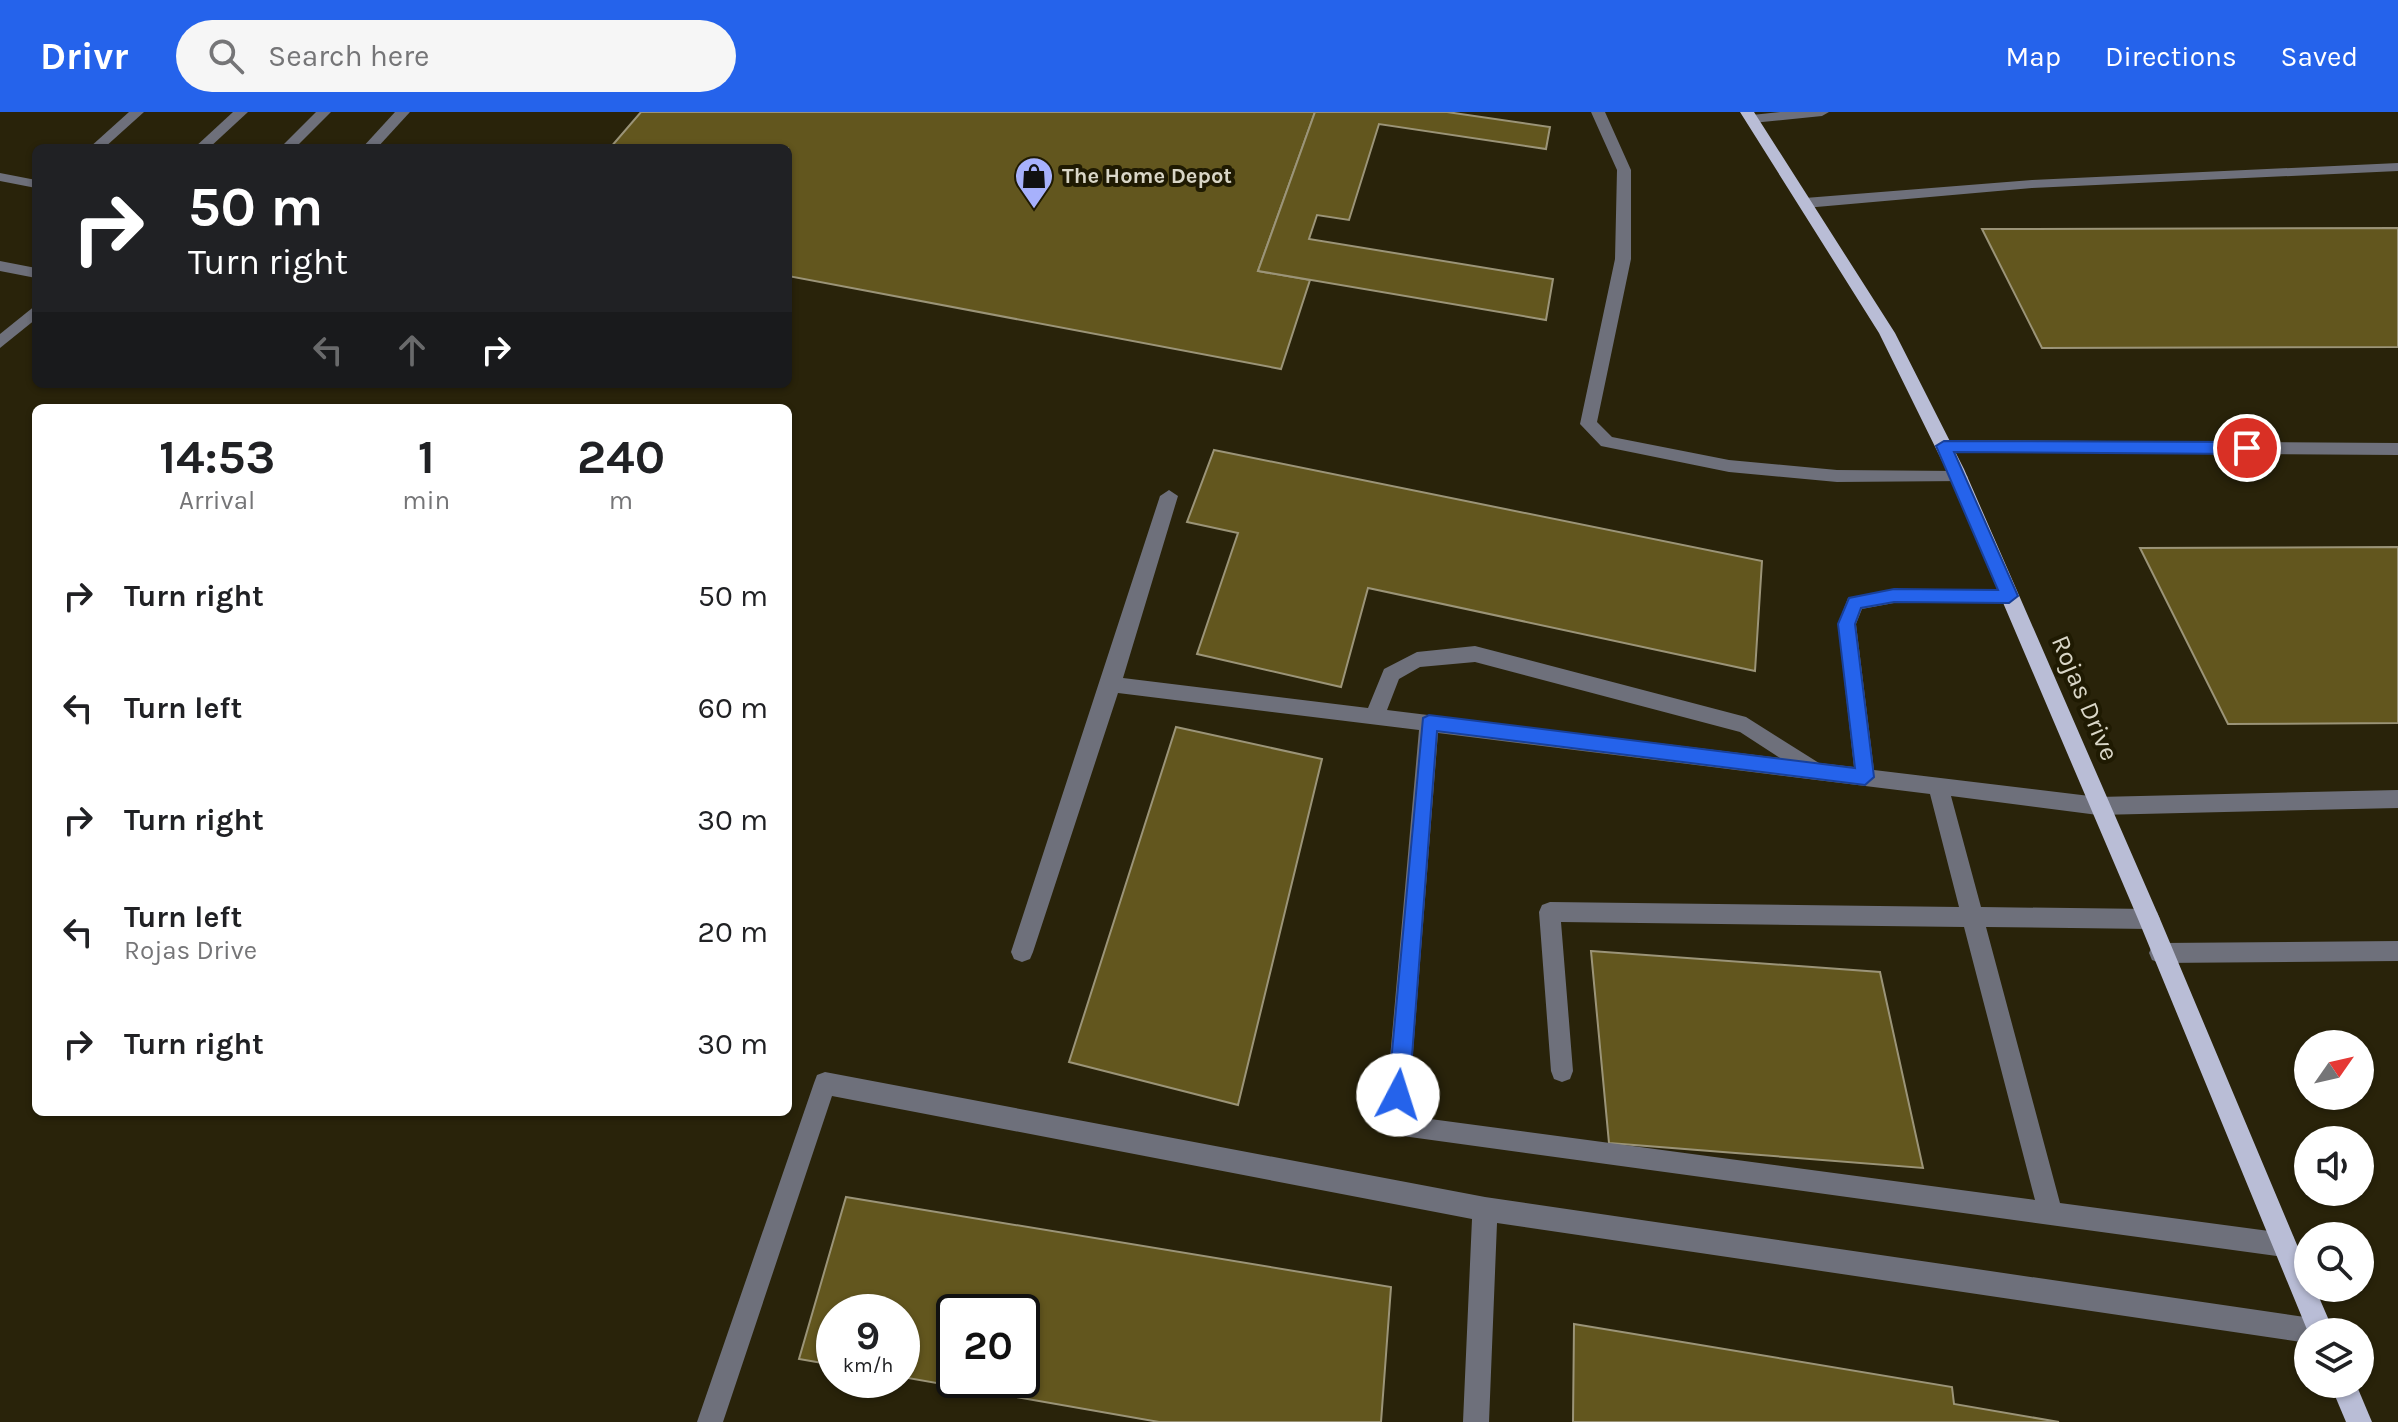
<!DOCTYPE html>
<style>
:root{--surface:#fff;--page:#f6f6f6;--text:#202124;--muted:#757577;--accent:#2563eb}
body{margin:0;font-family:Karla,sans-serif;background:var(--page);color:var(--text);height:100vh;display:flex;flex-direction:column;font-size:30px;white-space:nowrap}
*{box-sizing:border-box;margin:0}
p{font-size:26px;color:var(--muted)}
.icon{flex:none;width:44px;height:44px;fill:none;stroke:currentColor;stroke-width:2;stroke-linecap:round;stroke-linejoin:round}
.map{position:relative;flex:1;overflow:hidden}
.details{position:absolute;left:32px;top:292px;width:760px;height:712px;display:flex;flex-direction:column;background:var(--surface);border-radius:12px;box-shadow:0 2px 6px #0004}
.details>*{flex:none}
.guide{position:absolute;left:32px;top:32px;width:760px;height:244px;border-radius:12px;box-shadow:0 2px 6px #0004;background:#202124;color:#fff;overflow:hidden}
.needle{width:52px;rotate:56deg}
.buttons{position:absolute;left:2294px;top:918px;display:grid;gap:16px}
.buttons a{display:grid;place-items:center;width:80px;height:80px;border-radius:50%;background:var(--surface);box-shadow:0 2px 6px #0004;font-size:40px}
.speed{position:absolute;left:816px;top:1182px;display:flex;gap:16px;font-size:40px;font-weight:700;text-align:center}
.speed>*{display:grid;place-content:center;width:104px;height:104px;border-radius:50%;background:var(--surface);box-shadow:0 2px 6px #0004;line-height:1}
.speed small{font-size:20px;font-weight:400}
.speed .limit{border:4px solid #111;border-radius:12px;background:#fff;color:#111}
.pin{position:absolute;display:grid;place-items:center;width:68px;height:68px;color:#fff;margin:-34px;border:4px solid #fff;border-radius:50%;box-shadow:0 2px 8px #0007}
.me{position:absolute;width:88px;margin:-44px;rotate:5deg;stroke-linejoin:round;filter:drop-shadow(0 0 6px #0008)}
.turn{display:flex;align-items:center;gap:28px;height:168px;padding:0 24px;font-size:36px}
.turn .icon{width:104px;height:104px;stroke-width:2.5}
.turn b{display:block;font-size:56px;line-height:68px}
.lanes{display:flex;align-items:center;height:76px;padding:0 24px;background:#0003;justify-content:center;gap:40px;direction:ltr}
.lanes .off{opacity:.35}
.eta{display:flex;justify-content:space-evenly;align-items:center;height:136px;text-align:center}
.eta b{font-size:48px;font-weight:700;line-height:56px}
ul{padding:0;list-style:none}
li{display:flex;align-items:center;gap:24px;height:112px;padding:0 24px}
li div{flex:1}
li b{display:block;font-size:30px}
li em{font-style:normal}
header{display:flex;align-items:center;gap:48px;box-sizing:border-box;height:112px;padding:0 40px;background:var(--accent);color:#fff}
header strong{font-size:38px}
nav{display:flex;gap:44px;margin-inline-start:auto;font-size:28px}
.search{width:560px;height:72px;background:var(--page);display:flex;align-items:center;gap:20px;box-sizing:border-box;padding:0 28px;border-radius:44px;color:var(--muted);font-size:30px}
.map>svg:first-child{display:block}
.building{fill:#62561e;stroke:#9b9478;stroke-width:2;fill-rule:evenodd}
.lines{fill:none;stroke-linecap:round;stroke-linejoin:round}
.minor{fill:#6e707b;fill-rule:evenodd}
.major{fill:#b9bdd6;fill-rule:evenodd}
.route{fill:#2563eb;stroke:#184099;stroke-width:2}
.labels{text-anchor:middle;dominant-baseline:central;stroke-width:8;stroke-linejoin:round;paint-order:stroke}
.far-poi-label{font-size:22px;font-weight:bold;fill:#d9d6c7;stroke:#1f1a02;text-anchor:start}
.street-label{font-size:26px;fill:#d9d6c7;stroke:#1f1a02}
</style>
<header>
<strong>Drivr</strong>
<div class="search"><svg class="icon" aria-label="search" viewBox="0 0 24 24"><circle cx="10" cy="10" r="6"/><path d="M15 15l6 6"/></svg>Search here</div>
<nav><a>Map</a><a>Directions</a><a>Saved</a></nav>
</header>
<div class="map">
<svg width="2398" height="1310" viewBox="0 0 2398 1310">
<rect width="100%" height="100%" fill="#29230a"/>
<!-- building -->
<g class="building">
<path d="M641 0H1315L1258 159 1310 168 1281 257 788 164V36H610Z"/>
<path d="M1315 0H1447L1550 15 1546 37 1379 12 1349 108 1317 103 1309 127 1553 167 1546 208 1258 159Z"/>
<path d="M2398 116V235L2042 236 1982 117Z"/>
<path d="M1214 338 1762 449 1755 559 1368 476 1341 575 1197 542 1238 421 1187 410Z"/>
<path d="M2398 435V611L2228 612 2140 436Z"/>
<path d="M1176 615 1322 647 1238 993 1069 950Z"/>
<path d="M1591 839 1880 860 1923 1056 1609 1031Z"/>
<path d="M846 1085 1391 1175 1381 1310H1159L902 1265V1200H834V1253L799 1247ZM954 1200H1022V1268H954Z"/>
<path d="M1574 1212 1952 1275 1954 1292 2059 1310H1573Z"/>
</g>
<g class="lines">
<!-- minor -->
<g class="minor">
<path d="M129 0H144L104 36H89Z"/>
<path d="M233 0H248L209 36H194Z"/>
<path d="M316 0H331L295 36H280Z"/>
<path d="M395 0H410L377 36H362Z"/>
<path d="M1591 0H1605L1631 58V147L1597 310 1612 325 1729 348 1837 358 1959 359 1968 365 1965 369 1837 370 1729 360 1601 334 1580 312 1615 147 1617 58Z"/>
<path d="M1780 0H1829L1822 4 1752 11 1745 7 1752 3Z"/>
<path d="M2398 51V59L2032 76 1805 96 1798 91 1805 86 2032 68Z"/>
<path d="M0 61 36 68V76L0 69Z"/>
<path d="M0 149 36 156V166L0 159Z"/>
<path d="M36 193V207L0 236V222Z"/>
<path d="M1944 328 2398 331V343L1944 340 1936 334Z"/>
<path d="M1169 378 1178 384 1123 566 1368 596 1384 557 1417 540 1475 534 1746 605 1819 651 1854 655 1838 512 1848 486 1894 477H2009L2018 484 2009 491H1894L1862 497 1856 512 1874 658 2098 685 2398 678V696L2098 703 1951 684 1981 795 2149 797 2157 800 2160 807 2157 814 2149 817 1986 815 2060 1091 2284 1121 2293 1124 2296 1133 2293 1142 2284 1145 1388 1022 1384 1014 1419 618 1118 581 1033 840 1030 847 1022 850 1014 847 1011 840 1160 384ZM1475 550 1740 620 1780 646 1387 598 1399 567 1420 555ZM1438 621 1930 682 1959 795 1550 790 1542 793 1539 800 1551 959 1554 967 1562 970 1570 967 1573 959 1561 810 1964 815 2035 1088 1408 1004Z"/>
<path d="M2398 829V849L2160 851 2152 848 2149 841 2152 834 2160 831Z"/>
<path d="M825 960 1485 1085 2318 1207 2327 1211 2331 1220H2308V1231L1497 1111 1489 1310H1463L1472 1107 832 984 723 1310H697L814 971 817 963Z"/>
</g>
<!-- major -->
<g class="major">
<path d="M1740 0H1754L1895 221 1964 357 2160 807 2308 1159V1176H2315L2334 1220H2308L2138 807 1946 357 1879 221Z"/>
<path d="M2330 1272H2356L2372 1310H2346Z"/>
</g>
</g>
<!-- route -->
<path class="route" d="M1944 329 2247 330 2255 336 2247 342 1954 340 2018 484 2009 491 1894 490 1861 496 1855 512 1874 665 1865 673 1437 619 1409 983 1406 990 1398 993 1391 990 1388 983 1423 606 1429 603 1855 656 1838 512 1849 486 1894 477 1998 478 1936 334Z"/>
<!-- icons -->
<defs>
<g id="shop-pin" transform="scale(2)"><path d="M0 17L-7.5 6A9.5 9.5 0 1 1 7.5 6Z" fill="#a7b1fc" stroke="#1f1a02"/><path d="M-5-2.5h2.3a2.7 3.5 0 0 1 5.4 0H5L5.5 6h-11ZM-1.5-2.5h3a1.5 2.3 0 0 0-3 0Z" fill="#111"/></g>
</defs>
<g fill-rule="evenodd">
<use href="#shop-pin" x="1034" y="64"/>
</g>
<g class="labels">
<!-- far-poi labels -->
<g class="far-poi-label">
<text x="1062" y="64">The Home Depot</text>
</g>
<!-- street labels -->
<g class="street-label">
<text transform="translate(2085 586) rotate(67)">Rojas Drive</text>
</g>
</g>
</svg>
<div class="buttons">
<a><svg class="needle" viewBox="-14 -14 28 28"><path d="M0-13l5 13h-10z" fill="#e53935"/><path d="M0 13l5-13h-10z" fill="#757577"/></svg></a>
<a><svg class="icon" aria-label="sound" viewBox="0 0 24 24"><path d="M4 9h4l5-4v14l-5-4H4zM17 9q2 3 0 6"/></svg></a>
<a><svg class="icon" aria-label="search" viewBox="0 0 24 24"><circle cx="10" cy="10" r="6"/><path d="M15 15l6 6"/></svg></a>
<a><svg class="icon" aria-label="layers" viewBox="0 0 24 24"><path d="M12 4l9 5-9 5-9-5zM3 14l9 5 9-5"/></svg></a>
</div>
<div class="speed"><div>9<small>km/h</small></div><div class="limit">20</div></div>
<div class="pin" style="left:2247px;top:336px;background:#d93025"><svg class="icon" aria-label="arrive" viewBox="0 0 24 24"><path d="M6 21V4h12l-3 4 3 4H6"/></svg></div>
<svg class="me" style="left:1398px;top:983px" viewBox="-20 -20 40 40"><circle r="19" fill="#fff"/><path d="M0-13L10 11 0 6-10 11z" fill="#2563eb"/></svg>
<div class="guide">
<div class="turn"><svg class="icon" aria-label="right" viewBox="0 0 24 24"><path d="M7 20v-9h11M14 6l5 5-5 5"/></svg><div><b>50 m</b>Turn right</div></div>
<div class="lanes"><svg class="icon off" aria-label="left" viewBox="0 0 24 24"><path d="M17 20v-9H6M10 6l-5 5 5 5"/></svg><svg class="icon off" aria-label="ahead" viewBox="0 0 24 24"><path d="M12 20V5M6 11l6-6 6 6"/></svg><svg class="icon" aria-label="right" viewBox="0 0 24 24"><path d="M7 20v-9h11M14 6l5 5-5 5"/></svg></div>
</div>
<section class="details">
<div class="eta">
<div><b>14:53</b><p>Arrival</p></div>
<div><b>1</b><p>min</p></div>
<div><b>240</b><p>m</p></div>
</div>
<ul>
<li><svg class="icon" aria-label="right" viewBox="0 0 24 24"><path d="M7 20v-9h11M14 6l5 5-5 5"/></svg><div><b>Turn right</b></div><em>50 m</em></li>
<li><svg class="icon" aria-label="left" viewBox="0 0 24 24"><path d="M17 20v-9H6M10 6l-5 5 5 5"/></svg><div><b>Turn left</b></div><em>60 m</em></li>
<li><svg class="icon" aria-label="right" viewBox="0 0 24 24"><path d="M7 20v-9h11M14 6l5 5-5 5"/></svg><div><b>Turn right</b></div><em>30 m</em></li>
<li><svg class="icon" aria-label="left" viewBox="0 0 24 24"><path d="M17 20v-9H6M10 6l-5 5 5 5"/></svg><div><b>Turn left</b><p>Rojas Drive</p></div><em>20 m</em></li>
<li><svg class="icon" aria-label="right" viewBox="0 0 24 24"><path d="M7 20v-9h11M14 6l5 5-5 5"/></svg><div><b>Turn right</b></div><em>30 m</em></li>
</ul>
</section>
</div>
